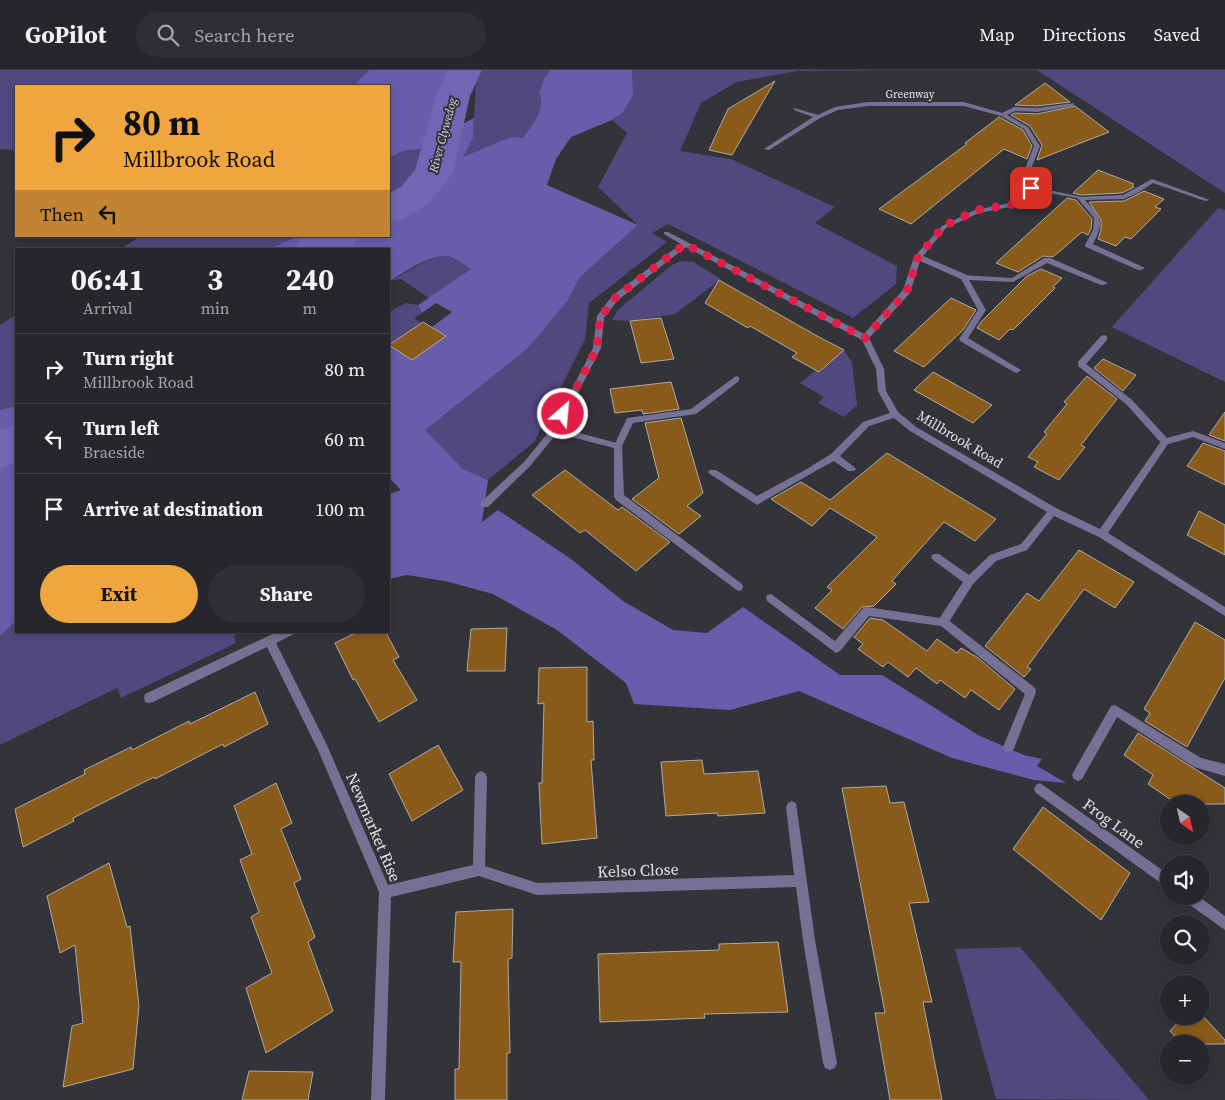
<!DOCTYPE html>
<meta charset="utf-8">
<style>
:root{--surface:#26262c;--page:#2e2e34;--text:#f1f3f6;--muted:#a4a5a9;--line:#424348;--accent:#f0a63f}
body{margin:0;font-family:"Source Serif 4",serif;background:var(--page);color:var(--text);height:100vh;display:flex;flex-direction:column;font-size:19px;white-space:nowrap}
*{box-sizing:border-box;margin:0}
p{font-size:16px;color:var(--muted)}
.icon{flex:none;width:28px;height:28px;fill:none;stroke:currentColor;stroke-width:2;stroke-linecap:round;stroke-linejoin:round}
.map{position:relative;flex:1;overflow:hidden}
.panel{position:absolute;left:15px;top:178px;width:375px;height:385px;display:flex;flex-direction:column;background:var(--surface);border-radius:0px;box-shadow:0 2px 8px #0003,0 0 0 1px var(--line)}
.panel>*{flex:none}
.hud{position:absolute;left:15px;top:15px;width:375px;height:152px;border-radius:0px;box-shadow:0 2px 8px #0003,0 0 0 1px var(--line);background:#f0a63f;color:#111;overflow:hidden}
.needle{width:32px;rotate:146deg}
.tools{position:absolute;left:1160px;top:725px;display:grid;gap:10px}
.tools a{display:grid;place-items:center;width:50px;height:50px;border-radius:50%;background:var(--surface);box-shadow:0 2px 8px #0003,0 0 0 1px var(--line);font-size:25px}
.pin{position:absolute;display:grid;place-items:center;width:42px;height:42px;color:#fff;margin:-21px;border-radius:10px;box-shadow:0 2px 8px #0006}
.me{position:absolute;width:55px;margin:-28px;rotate:27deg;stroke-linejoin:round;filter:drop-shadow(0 0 4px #0008)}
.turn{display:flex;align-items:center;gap:18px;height:105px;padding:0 25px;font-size:22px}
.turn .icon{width:65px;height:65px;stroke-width:2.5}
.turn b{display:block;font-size:35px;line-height:42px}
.then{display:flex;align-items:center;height:48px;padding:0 25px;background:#0003;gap:10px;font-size:19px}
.eta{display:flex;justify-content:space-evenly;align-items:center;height:85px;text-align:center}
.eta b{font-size:30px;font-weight:700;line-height:35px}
.cta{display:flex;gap:10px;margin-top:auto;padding:10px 25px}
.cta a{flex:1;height:58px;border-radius:30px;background:var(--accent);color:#111;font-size:20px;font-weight:700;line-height:58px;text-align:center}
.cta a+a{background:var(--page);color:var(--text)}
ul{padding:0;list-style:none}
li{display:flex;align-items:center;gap:15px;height:70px;padding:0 25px;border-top:1px solid var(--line)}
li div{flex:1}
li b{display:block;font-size:19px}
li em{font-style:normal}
header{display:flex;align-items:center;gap:30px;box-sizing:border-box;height:70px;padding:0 25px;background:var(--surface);border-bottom:1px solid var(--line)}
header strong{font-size:24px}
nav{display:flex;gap:28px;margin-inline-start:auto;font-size:18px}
.search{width:350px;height:45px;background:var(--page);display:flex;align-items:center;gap:12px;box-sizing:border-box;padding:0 18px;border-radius:28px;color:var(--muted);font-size:19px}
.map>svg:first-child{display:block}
.green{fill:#514880}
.forest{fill:#695cab}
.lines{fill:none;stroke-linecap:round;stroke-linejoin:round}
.river{fill:#7165b4;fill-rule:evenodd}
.building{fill:#885b1a;stroke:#b1aaa2}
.lane{fill:#747194;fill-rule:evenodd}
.street{fill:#747194;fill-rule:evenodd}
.route{stroke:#e11d48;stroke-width:9;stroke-dasharray:0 16.2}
.labels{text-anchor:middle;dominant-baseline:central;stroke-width:4;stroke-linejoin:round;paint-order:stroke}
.far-street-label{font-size:11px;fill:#e3e3e8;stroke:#33333a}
.far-water-label{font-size:12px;font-style:italic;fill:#dcdaf0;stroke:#33333a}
.street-label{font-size:14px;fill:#e3e3e8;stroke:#33333a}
.near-street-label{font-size:16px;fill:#e3e3e8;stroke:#33333a}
</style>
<header>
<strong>GoPilot</strong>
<div class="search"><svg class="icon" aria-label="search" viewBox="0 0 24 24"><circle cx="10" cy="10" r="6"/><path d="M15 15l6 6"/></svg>Search here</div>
<nav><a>Map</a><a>Directions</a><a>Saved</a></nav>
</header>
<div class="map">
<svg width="1225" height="1030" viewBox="0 0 1225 1030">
<rect width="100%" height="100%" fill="#33333a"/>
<!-- green -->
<g class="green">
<path d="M0 0H369L353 16H16V80L0 79Z"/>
<path d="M482 0H550L544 9 541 41 523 68 462 87 473 68 476 12Z"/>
<path d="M632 0H887L797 1 737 12 701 33 680 81 731 89 835 137 815 153 897 196 896 214 853 248 668 154 652 163 667 172 589 233 585 269 534 372 488 410 463 399 424 360 527 279 567 232 580 207 638 155 598 117 627 63 612 50C633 33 633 26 632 0Z"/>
<path d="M1037 0H1225V123Z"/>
<path d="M422 79 426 88 419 99 421 106 389 123V85L394 86 402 81Z"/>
<path d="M1218 138 1225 140V312L1112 257Z"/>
<path d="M140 166H297L269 179H121Z"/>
<path d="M444 185 460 191 472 199 429 228 401 209 392 210 424 192Z"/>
<path d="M681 191 693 192 721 209 675 244 630 251 612 250 619 239 672 195Z"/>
<path d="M406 233 418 235 422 243 414 248 421 253 389 275V242Z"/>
<path d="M16 245V336L0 340V255Z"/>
<path d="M844 280 852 293 857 335 844 347 818 333 824 327 800 313 816 300 820 302Z"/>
<path d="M16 551V561H243L234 566 236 573 121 628 117 618 0 675V566Z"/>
<path d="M1020 877 1149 1030 996 1029 955 879Z"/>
</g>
<!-- forest -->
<g class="forest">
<path d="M369 0H451L439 54V69L454 68 461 55 474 48 473 68 463 87 511 67 523 68C532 54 547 39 539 23L544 9 550 0H632L633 25 623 42 612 50 571 67 556 89 547 115 638 155 580 207 567 232 527 279 425 360 463 399 488 410 482 452 498 440 571 489 623 531 673 560 707 563 743 537 840 605H882L978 665 1024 685 1042 689 1037 696 1066 713 1034 710 952 688 799 621 730 640 634 634 626 613 557 560 493 524 445 511 407 505 389 509V424L401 420 389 408V275L412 290 446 266 432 257 452 242 436 233 422 243 418 235 471 199C464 194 452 185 443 186 424 188 404 202 389 212V179H269L297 166H389V123L421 106 419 99 426 87 422 79 402 81 394 86 389 85V16H353Z"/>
<path d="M16 336V551L0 566V340Z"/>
</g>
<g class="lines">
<!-- river -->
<g class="river">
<path d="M448 0H482L470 26 453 103 428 134 403 149 389 152V124L400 118 415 100 436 26Z"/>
<path d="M306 166H359L353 175 346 179H293L299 170Z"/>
<path d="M16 355V393L0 398V360Z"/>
</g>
</g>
<!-- building -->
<g class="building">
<path d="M775 11 732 85 709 80 728 39Z"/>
<path d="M1045 13 1070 32 1037 36 1015 35Z"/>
<path d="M1075 36 1109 62 1037 90 1042 75 1030 56 1011 45 1015 43 1037 44Z"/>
<path d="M999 47 1023 60 1032 76 1027 89 1004 79 911 154 879 139 967 74 965 73Z"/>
<path d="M1098 100 1134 114 1132 116 1134 117 1122 123 1081 125 1073 123Z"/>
<path d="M1144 121 1164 129 1155 137 1161 139 1131 169 1125 167 1116 176 1098 169 1101 160V150L1089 132 1124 131Z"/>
<path d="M1067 128 1076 130 1092 149 1091 159 1088 165 1082 162 1053 187 1043 186 1018 202 996 193Z"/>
<path d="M1041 199 1062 208 1053 217 1055 218 1013 260 1010 259 999 270 977 258 981 252 1027 206Z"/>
<path d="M719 210 817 266 844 280 819 302 792 287 797 283 750 256 748 258 705 233Z"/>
<path d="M951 228 976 240 963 260 924 297 894 281Z"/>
<path d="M661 248 674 289 641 293 630 251Z"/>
<path d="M423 252 446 266 412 290 389 275Z"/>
<path d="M1103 289 1136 305 1123 321 1094 298Z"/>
<path d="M933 302 992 335 973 353 914 320Z"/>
<path d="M1087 306 1117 329 1081 375 1085 377 1059 410 1034 397 1038 392 1028 387 1047 364 1044 362 1067 334 1064 332Z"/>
<path d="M671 312 679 339 643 344 642 340 615 343 610 319Z"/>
<path d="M1225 342V371L1209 365Z"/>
<path d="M681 348 703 423 687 436 701 446 679 464 632 429 659 408 645 353Z"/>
<path d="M1203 373 1225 381V415L1187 396Z"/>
<path d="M887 383 996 449 975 471 944 452 892 511 896 514 874 536 862 537 843 559 815 538 832 520 827 517 877 467 830 438 812 456 771 429 801 412 830 430Z"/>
<path d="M565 400 618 440 622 437 670 472 636 501 585 460 580 463 532 425Z"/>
<path d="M1199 441 1225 455V485L1187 465Z"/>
<path d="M1079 480 1134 512 1115 538 1084 519 1027 597 1031 599 1024 607 985 576 1027 523 1039 531Z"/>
<path d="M870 548 883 550 927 581 937 569 957 583 961 578 977 587 1015 619 999 640 971 620 965 628 940 610 937 614 916 598 908 607 888 592 883 597 858 579 863 574 854 567Z"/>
<path d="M1195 552 1225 570V608L1187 677 1145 651 1150 643 1144 639Z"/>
<path d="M507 558 505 601H467L471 559Z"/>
<path d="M359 561H385L399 587 393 590 417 630 379 652 355 609 353 610 335 573Z"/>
<path d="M587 597V652L593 651 594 690H591L597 768 542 774 539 713H542L544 633 538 634 539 598Z"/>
<path d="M255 622 268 654 224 677 223 674 155 709 154 707 73 748 74 751 23 777 15 739 85 704 84 700 131 677 132 680 189 651 190 654Z"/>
<path d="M1138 663 1225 718V734H1177L1148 714 1153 705 1124 685Z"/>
<path d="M438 675 463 720 412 751 389 704Z"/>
<path d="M702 690 704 704 758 701 765 743 718 746 717 743 666 746 661 692Z"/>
<path d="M276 713 292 753 281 759 301 809 294 813 315 867 308 872 333 941 266 983 246 918 272 903 251 847 259 842 240 790 252 784 234 736Z"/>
<path d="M886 716 890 733 904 732 929 832 909 833 932 932H923L942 1030H890L875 943H885L842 718Z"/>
<path d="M1043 737 1130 803 1101 850 1013 779Z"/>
<path d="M109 793 127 857 130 856 139 936 133 999 63 1017 72 956 83 953 75 875 60 883 47 826Z"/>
<path d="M513 839 512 888 508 889 510 983H507V1030H455V999H459L461 892H453L456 842Z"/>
<path d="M778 872 788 942 704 944 705 948 600 952 598 884 719 880V874Z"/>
<path d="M1184 946H1203L1225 970V974H1182L1170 961Z"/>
<path d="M249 1001 313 1002 308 1030H242Z"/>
</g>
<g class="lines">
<!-- lane -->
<g class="lane">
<path d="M1152 109 1210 130 1205 131 1153 113 1139 122 1124 129 1085 130C1101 148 1105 151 1093 174L1145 198 1141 200H1138L1086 177 1085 175 1093 160 1094 148 1078 129V127L1123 125Z"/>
<path d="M1044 188H1050L1108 213 1104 215H1101L1047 193 1013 212 969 210 986 240 968 268 1021 300 1017 303 1014 302 960 271 959 269 978 240 960 207 961 205 1012 208Z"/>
<path d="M1104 265 1107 266V270L1086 294 1132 330 1167 368 1193 361 1225 373V379L1193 367 1165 375 1162 374 1126 334 1078 296V292L1101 266Z"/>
<path d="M736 306 739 307V311L696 344 633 353 622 376 624 425 742 514 743 517 742 520 738 521 616 430 614 427V376L627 348 691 339Z"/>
<path d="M555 357 559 360 558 362 530 396 488 437H482L480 434 482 431 524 392 552 358Z"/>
<path d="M816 394 821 397 819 399 757 435 710 404 708 402 710 400H716L757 426Z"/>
<path d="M771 524 835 571 863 538 867 537 947 549 1035 618 1036 622 1013 681 1009 682 1005 681 1003 677 1025 624 941 556 869 546 840 581 836 583 767 531 766 528 767 525Z"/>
<path d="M1115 635 1201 688 1225 694V706L1194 697 1117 647 1082 709 1078 711 1074 709 1072 705 1074 701 1111 636Z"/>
</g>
<!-- street -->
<g class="street">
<path d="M868 32H964L1002 43 1014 37 1037 38 1074 33V35L1072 36 1037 42 1015 41 1007 45 1028 57 1040 76 1029 104 1034 117 1082 127V129L1033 120 1024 134 979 143 946 158 923 186 967 205V209H961L920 191 910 223 869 268 884 299 886 321 898 342 916 357 1056 438 1100 459 1162 370H1168L1169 372 1168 374 1108 463 1225 537V546L1099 467 1054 446 1027 480 996 491 973 514 947 555 943 556 939 555 938 552 939 549 963 512 933 490 931 487 933 484H939L969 505 990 485 1021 474 1047 442 910 361 894 348 869 356 840 386 854 397 856 399 854 401H848L834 391 819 399H813L811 397 813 395 831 384 863 352 890 343 878 321 876 299 862 270 686 177 618 230 604 248 601 278 560 358 621 374 622 376 621 378 618 379 552 362 551 360 593 278 597 246 612 226 681 174 664 164V162H668L864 264 903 220 914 187 942 156 975 140 1020 131 1028 118 1023 104 1034 76 1024 59 1001 46 964 36H868L838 40 820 48 769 80 764 79 813 47 794 40V38L818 45 835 37Z"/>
<path d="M279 561H295L294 564 276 573 326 673 388 815 473 795 475 707 477 703 481 701 485 703 487 707 485 796 537 813 794 805 786 737 788 733 792 731 796 733 815 870 837 993 835 998 830 1000 825 998 823 993 803 870 796 817 537 825 479 806 391 827 385 1030H371L379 822 318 680 267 577 153 632 149 633 145 632 144 628 145 624Z"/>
<path d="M1040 713 1169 805V819L1036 723 1034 719 1036 715Z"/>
<path d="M1181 826H1198L1225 846V860L1183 830Z"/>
</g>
</g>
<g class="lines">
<!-- route -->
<path class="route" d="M563 344 597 278 600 248 615 228 685 174 865 268 907 221 918 187 944 156 977 140 1022 133 1031 118"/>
</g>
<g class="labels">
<!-- far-street labels -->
<g class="far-street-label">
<text x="910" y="24">Greenway</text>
</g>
<!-- far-water labels -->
<g class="far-water-label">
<text transform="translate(443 65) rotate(-75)">River Clywedog</text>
</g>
<!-- street labels -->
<g class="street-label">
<text transform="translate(960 369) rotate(31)">Millbrook Road</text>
</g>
<!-- near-street labels -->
<g class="near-street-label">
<text transform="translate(1114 753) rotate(36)">Frog Lane</text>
<text transform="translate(374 757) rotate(67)">Newmarket Rise</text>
<text transform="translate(638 800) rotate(-2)">Kelso Close</text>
</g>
</g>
</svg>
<div class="tools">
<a><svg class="needle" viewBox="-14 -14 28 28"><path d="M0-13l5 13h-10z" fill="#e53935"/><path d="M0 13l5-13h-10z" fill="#a4a5a9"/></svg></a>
<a><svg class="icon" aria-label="sound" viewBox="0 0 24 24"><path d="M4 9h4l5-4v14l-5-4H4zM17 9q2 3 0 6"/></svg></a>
<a><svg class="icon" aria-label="search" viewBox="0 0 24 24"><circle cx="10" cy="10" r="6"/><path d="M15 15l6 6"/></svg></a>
<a>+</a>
<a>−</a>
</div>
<div class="pin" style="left:1031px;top:118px;background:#d93025"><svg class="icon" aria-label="arrive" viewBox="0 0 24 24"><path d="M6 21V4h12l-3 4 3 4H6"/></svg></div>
<svg class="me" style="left:563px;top:344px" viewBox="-20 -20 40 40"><circle r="17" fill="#e11d48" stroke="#fff" stroke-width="3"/><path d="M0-11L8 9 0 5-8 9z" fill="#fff"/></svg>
<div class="hud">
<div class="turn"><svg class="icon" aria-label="right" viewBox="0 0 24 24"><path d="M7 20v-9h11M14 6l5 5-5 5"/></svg><div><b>80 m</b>Millbrook Road</div></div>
<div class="then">Then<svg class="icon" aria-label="left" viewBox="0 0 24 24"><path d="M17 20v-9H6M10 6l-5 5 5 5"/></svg></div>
</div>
<section class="panel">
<div class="eta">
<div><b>06:41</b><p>Arrival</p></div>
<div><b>3</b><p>min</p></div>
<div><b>240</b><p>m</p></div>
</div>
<ul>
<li><svg class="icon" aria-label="right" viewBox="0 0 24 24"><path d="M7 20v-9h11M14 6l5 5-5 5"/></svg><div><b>Turn right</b><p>Millbrook Road</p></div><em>80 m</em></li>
<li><svg class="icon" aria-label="left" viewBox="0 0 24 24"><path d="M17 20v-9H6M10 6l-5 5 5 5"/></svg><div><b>Turn left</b><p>Braeside</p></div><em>60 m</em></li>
<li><svg class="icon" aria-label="arrive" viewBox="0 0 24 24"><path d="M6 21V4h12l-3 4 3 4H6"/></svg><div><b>Arrive at destination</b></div><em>100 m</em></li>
</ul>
<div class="cta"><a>Exit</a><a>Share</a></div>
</section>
</div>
